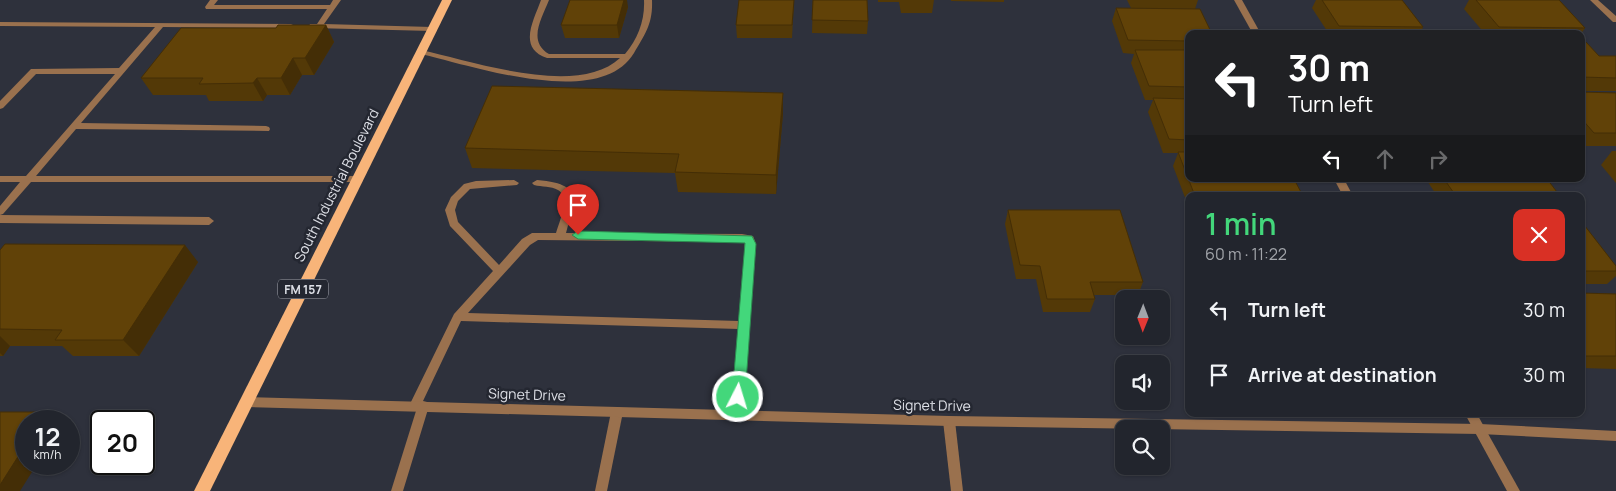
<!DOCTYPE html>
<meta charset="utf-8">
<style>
:root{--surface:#22252d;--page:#2a2d35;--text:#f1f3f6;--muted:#a2a5aa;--line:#3f4249;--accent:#43d77b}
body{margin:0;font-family:Manrope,sans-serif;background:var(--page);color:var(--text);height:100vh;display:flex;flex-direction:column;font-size:19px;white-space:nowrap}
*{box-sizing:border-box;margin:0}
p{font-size:16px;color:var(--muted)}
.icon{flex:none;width:28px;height:28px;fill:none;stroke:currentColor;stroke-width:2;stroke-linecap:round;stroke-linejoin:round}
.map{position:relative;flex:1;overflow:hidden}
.drawer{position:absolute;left:1185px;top:192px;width:400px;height:225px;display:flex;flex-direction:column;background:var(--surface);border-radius:10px;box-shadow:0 1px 4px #0004,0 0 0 1px var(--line)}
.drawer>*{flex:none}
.banner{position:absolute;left:1185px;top:30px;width:400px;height:152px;border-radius:10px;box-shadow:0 1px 4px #0004,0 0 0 1px var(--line);background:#202124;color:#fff;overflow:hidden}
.needle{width:32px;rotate:181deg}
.fabs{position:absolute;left:1115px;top:290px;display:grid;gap:10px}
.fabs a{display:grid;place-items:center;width:55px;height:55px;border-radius:10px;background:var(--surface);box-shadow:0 1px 4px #0004,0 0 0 1px var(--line);font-size:25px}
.speed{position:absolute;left:15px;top:410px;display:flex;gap:10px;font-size:25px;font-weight:700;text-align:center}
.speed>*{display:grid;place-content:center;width:65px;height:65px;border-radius:50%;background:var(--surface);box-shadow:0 1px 4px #0004,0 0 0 1px var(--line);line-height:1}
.speed small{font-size:12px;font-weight:400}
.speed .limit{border:2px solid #111;border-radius:8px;background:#fff;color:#111}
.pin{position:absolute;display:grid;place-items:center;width:42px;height:42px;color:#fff;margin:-51px -21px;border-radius:50% 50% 50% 0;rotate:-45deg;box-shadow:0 0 5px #0007}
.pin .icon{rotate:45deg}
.me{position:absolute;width:55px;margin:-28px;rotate:5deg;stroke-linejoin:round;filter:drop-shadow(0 0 4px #0008)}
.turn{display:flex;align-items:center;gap:18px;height:105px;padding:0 20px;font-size:22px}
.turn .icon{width:65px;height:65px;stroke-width:2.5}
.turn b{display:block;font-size:35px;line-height:42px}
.lanes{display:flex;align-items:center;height:48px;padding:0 20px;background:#0003;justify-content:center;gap:25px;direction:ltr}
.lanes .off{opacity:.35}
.round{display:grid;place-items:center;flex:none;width:52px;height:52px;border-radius:10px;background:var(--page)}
.headline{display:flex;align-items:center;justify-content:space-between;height:85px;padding:0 20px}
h1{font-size:30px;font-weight:600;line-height:38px;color:var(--accent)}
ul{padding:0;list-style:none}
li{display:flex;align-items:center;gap:15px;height:65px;padding:0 20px}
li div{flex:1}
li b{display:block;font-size:19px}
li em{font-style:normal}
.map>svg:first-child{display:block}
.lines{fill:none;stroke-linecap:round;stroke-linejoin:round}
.service{fill:#9a714e;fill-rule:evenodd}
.minor{fill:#9a714e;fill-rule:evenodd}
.tertiary{fill:#9a714e;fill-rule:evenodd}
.primary{fill:#f8b479;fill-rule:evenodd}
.wall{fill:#533907}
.shaded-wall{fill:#442e06}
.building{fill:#614208;stroke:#442e06}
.route{fill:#43d77b;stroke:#2c8c50}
.labels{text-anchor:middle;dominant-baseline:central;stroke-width:5;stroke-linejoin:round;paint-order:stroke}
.shield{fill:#242731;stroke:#a6a8b0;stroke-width:1}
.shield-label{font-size:12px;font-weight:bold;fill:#dee0e7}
.street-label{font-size:14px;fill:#dee0e7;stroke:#242731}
</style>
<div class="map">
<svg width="1616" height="491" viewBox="0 0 1616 491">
<rect width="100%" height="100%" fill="#2e313c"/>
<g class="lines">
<!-- service -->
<g class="service">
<path d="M210 0H218L214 5H330L333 0H341L324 24 432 27 436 29 432 31 313 28 309 26 310 24H317L327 9H206L205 7Z"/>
<path d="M541 0H549C542 18 527 41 549 54H625C638 39 645 20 644 0H652C653 24 645 34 634 53 600 110 473 66 421 54L417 52 421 50C472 61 578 98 620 58H547C517 48 534 20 541 0Z"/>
<path d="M0 22 291 24 295 26 291 28 163 27 81 123 266 126 269 127 270 129 269 131 76 129 36 176H357L362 179 357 182H31L3 214 0 215V206L20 182H0V176H26L115 74H36L3 108 0 109V101L31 69 119 68 155 27 0 26Z"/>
<path d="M514 180 519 183 517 185 470 189 458 201 455 210 458 222 499 265 522 239 532 233H556C559 222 571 197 558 190 551 186 542 187 534 185L532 183 537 180C581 184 576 196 566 233L742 234 753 236 756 244 743 415 741 419 737 420 733 419 731 415 739 329 461 321 423 401 427 402 429 406 403 491H391L416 411 411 410 409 406 454 314 493 271 450 226 445 210 451 197 464 184 476 181ZM538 240 745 242 739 321 468 313 530 245Z"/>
<path d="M0 215 209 217 214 221 209 225 0 223Z"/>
<path d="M617 407 621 408 623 412 607 491H595L611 412 613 408Z"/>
</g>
<!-- minor -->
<g class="minor">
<path d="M1234 0H1242L1261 34H1253Z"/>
<path d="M1590 0H1598L1616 16V22H1613Z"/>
<path d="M1334 179H1344L1353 196H1343Z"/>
<path d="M1465 414H1477L1520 491H1507Z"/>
<path d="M949 416 953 417 955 421 963 491H951L943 421 945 417Z"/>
</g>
<!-- tertiary -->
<path class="tertiary" d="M246 397 949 416 1480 424 1616 431V441L1480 434 949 426 246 407 242 406 240 402 242 398Z"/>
<!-- primary -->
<path class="primary" d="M442 0H452L210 491H194Z"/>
</g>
<!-- wall -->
<g class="wall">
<path d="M794 0 792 38H737L736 25Z"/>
<path d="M813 0 868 21 867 34 812 33Z"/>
<path d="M878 0H934L932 13H901L899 2H878Z"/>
<path d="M951 0H1004V2L951 1Z"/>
<path d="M1127 0H1198L1195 9 1131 8Z"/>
<path d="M1316 0H1402L1423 27 1420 34H1329L1312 8Z"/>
<path d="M1469 0H1559L1585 28 1581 34H1485L1464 9Z"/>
<path d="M628 7 619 38H565L561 25Z"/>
<path d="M1116 8 1189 34V179L1303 196H1189V208L1173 166 1178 153H1163L1148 112 1153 100H1145L1131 63 1134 54 1123 53 1112 21Z"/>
<path d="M326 25 334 42 314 75H302L290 95H267L263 101H209L206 95H153L141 78 276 28Z"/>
<path d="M1581 42 1599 56H1616V91H1581Z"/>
<path d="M1581 92 1616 93V146H1583L1581 144Z"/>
<path d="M783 93V113L776 194 678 192 675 173 472 168 465 148Z"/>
<path d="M1612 151H1616V183L1601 165Z"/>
<path d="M1426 179H1547L1560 196H1437Z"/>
<path d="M1008 210 1143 282 1138 295H1094L1095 299 1090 312H1043L1036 279H1016L1005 224Z"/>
<path d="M1581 221 1616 266V276L1607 284H1581Z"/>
<path d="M0 250 198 262 139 356H73L62 346H10L3 356H0Z"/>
<path d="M1581 293 1616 294V369L1581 368Z"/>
</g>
<!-- shaded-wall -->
<g class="shaded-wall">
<path d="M624 0H627L628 7 619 38 617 25Z"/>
<path d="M326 25 334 42 314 75 305 58Z"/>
<path d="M293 58 302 75 290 95 281 78Z"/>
<path d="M257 78 267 95 263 101 253 83Z"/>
<path d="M783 93V113L776 194V175Z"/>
<path d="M185 245 198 262 139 356 123 340Z"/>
<path d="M0 336 10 346 3 356 0 353Z"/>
<path d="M47 412 59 421H41Z"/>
<path d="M26 444V464H37L20 491H0V485Z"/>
</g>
<!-- building -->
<g class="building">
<path d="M570 0H624L617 25H561Z"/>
<path d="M739 0H794L792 25H736Z"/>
<path d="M813 0H867L868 21 812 20Z"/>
<path d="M1322 0H1402L1423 27 1339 26Z"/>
<path d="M1476 0H1559L1585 28 1499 27Z"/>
<path d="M1116 8 1200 9 1212 34H1189V41L1128 40Z"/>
<path d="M278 25H326L305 58H293L281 78H257L253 83 199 84 203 78H141L181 28H276Z"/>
<path d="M1581 42H1586L1599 56H1616V78L1581 77Z"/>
<path d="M1135 50H1189V87L1149 86Z"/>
<path d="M492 86 783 93 776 175 675 172 679 154 465 148Z"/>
<path d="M1581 92 1616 93V133H1594L1581 118Z"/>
<path d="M1153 98 1189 99V140L1169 139Z"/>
<path d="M1178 152H1189V179H1294L1303 196H1195Z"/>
<path d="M1444 179H1547L1560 196H1456Z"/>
<path d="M1008 210H1120L1143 282H1090L1095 299H1047L1040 266 1020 265Z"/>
<path d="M1581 221 1616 266V271H1581Z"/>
<path d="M5 244 185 245 123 340H55L62 330 0 329V250Z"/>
<path d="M1581 293 1616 294V356H1581Z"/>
<path d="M0 412H47L41 421H26V444L0 485Z"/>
</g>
<!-- route -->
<path class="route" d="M578 231 752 236 756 244 745 397 743 401 738 403 733 401 732 397 745 243 578 239 572 235Z"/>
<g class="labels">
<!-- shield labels -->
<rect class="shield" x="278" y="279.5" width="50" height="19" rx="4"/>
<g class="shield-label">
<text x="303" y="289">FM 157</text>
</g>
<!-- street labels -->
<g class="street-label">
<text transform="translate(336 185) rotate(-63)">South Industrial Boulevard</text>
<text transform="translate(527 394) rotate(2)">Signet Drive</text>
<text transform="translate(932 405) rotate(1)">Signet Drive</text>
</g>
</g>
</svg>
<div class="fabs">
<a><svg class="needle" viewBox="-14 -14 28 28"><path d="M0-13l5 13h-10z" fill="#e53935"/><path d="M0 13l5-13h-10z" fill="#a2a5aa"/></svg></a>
<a><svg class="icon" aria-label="sound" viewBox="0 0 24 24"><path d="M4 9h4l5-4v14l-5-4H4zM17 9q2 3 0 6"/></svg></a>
<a><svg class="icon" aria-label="search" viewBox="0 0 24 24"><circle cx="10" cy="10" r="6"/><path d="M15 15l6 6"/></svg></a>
</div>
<div class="speed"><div>12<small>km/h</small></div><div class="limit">20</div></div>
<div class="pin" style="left:578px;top:235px;background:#d93025"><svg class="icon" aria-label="arrive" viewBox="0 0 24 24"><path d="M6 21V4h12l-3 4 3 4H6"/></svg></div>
<svg class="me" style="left:738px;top:397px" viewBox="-20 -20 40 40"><circle r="17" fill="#43d77b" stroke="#fff" stroke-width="3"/><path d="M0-11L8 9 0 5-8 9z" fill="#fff"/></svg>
<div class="banner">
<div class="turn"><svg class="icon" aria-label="left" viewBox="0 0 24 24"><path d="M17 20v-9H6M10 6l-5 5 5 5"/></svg><div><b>30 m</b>Turn left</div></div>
<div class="lanes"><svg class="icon" aria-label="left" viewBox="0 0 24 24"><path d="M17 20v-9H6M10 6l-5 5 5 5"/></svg><svg class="icon off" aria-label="ahead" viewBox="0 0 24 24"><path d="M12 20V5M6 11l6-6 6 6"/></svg><svg class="icon off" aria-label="right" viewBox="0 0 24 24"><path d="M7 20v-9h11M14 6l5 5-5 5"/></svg></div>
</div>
<section class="drawer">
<div class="headline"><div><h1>1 min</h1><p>60 m · 11:22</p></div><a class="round" style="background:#d93025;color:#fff"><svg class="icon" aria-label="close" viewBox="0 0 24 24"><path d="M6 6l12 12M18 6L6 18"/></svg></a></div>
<ul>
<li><svg class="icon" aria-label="left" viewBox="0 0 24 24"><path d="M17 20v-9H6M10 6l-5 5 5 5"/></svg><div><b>Turn left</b></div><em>30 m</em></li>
<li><svg class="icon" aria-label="arrive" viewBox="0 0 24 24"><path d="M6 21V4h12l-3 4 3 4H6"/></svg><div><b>Arrive at destination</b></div><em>30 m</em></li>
</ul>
</section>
</div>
